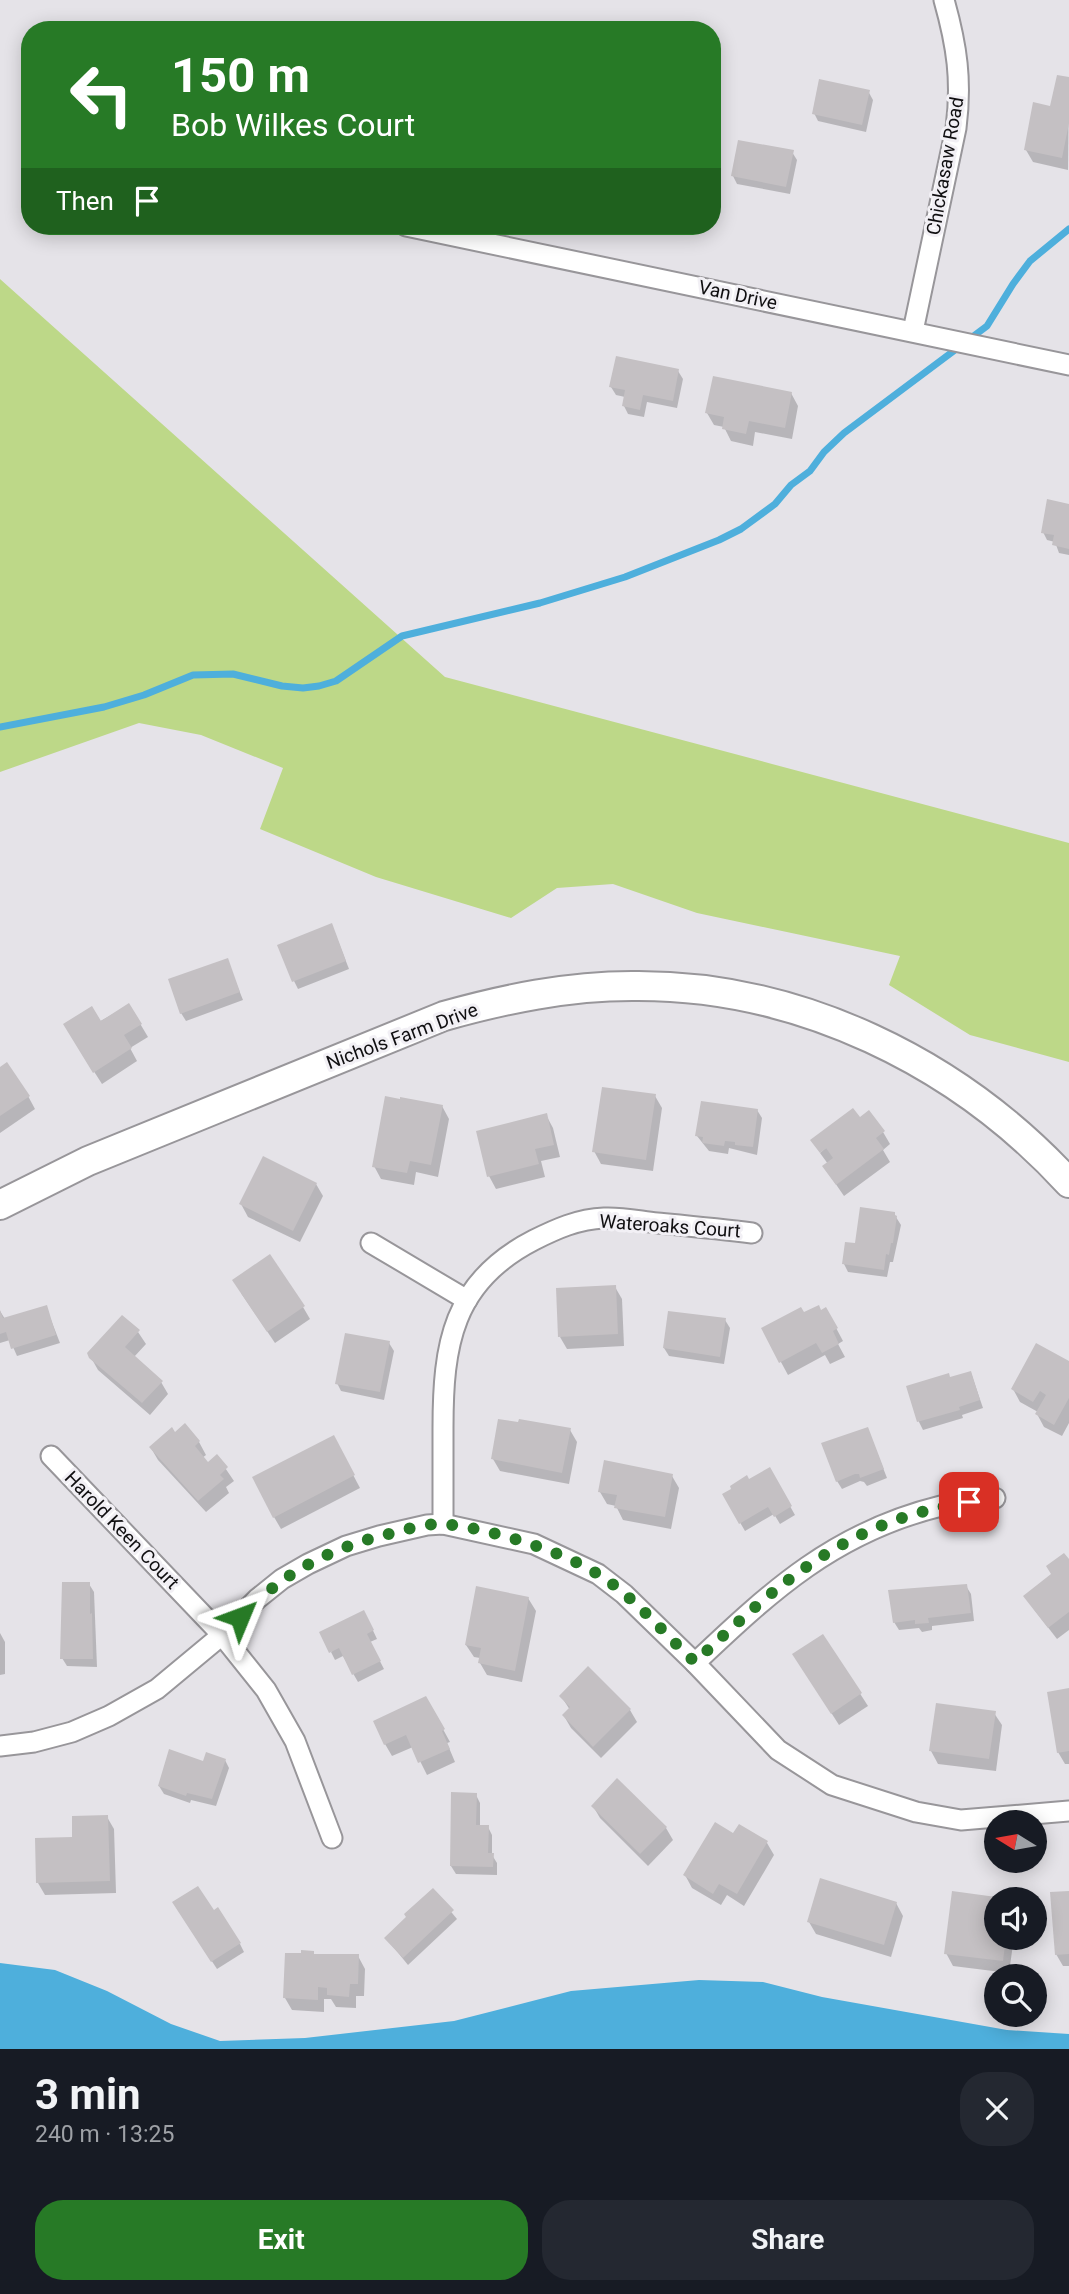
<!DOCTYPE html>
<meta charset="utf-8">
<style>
:root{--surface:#171b24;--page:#242831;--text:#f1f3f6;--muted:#9ea1a6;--accent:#277a26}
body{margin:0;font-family:Roboto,sans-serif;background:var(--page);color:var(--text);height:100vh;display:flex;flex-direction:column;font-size:26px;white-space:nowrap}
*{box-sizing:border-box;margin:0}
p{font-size:23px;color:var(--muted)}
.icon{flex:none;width:38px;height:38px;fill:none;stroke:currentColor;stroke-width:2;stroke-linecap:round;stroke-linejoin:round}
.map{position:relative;height:2049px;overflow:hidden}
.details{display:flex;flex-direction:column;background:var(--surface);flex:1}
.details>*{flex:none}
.top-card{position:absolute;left:21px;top:21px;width:700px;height:214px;border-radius:28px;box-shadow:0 4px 18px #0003;background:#277a26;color:#fff;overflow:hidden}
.needle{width:46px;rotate:281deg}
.buttons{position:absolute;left:984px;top:1810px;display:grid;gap:14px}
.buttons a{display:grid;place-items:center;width:63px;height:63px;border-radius:50%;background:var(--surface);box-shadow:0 4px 18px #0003;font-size:35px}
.pin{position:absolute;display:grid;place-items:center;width:60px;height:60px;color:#fff;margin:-30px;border-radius:14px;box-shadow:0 4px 10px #0006}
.me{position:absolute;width:77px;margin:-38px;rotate:46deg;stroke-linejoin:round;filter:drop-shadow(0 0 5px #0008)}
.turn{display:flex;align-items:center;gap:24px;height:147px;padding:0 35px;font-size:32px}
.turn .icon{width:91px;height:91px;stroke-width:2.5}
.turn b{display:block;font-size:49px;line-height:60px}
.then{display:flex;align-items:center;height:66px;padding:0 35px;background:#0003;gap:14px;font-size:26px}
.round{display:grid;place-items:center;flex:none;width:74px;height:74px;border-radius:28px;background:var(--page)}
.head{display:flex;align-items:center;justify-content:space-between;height:119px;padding:0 35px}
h1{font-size:42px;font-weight:700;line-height:52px}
.primary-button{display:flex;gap:14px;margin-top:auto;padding:14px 35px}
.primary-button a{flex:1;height:80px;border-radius:28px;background:var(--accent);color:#fff;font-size:28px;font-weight:700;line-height:80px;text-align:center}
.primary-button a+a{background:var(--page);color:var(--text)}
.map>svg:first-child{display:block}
.green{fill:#bdd888}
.water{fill:#4eafdc}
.shadow{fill:#0003}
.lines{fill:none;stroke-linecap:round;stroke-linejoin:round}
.stream{stroke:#4eafdc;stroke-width:7}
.building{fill:#c4c0c3}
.street-casing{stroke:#98969a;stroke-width:23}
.secondary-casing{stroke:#98969a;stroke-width:32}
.street{stroke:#fff;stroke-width:19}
.secondary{stroke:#fff;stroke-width:28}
.route{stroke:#277a26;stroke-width:12;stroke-dasharray:0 21.6}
.labels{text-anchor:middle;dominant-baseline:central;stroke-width:6;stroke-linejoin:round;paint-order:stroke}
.street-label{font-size:19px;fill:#100f11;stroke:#f2f0f5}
</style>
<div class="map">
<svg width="1069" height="2049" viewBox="0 0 1069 2049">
<rect width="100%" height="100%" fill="#e5e3e8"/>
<!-- green -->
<path class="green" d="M0 279 445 677 1069 843V1062L970 1035 889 985 900 956 697 913 613 884 557 888 511 918 376 877 260 829 283 768 201 735 139 723 0 772Z"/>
<!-- water -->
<path class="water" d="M0 1963 55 1970 107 1991 171 2024 220 2041 305 2038 454 2021 571 1991 699 1980 763 1982 822 1997 1007 2030 1069 2034V2049H0Z"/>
<!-- shadow -->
<g class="shadow">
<path d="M1069 79 1068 170 1033 162 1026 150Z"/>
<path d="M868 91 873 100 866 132 818 121 814 113Z"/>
<path d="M792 152 797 160 790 194 737 184 733 176Z"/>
<path d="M678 371 683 379 677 408 647 402 644 417 628 414 624 406 625 397 616 395 611 387Z"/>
<path d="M791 393 798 406 792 439 755 432 753 446 731 441 724 427 714 425 707 413Z"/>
<path d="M1069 505V555L1059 553 1055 542 1047 540 1043 532Z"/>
<path d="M335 933 349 969 298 989 294 981Z"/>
<path d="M227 960 243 1000 186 1021 181 1013Z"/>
<path d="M129 1005 148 1037 130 1048 137 1061 102 1084 72 1037Z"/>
<path d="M0 1069 28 1096 35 1109 0 1133Z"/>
<path d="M655 1096 662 1108 653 1171 601 1164 594 1151Z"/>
<path d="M442 1106 449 1119 438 1177 416 1172 414 1185 381 1179 374 1166Z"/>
<path d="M757 1110 762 1118 757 1155 729 1148 728 1154 709 1151 697 1136Z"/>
<path d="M546 1115 553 1128 560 1157 541 1161 545 1177 496 1189 489 1176Z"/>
<path d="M859 1119 883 1132 890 1144 883 1150 890 1162 844 1196 824 1167 828 1164 820 1153Z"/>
<path d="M316 1184 323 1196 300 1242 248 1217 241 1204Z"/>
<path d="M894 1214 901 1225 893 1262H890L887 1277 848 1272 844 1264 856 1245Z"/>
<path d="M615 1287 622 1299 624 1346 567 1349 560 1337Z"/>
<path d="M241 1293 303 1307 310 1319 275 1343Z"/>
<path d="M46 1307 60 1343 17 1356 10 1340 0 1343V1311L5 1319Z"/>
<path d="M826 1309 843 1341 838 1344 845 1357 830 1364 825 1355 788 1375 763 1329Z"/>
<path d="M725 1320 730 1328 724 1364 669 1356 664 1348Z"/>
<path d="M138 1332 146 1344 134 1357 161 1382 168 1394 150 1415 98 1370 89 1354Z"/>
<path d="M389 1343 394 1351 384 1400 341 1391 337 1383Z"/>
<path d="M1069 1363V1423L1062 1436 1044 1427 1037 1414 1038 1412 1020 1402 1013 1389Z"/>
<path d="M971 1373 983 1408 962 1415 963 1418 923 1430 919 1422 909 1387Z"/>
<path d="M185 1426 199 1442 206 1455 202 1458 208 1464 217 1456 234 1481 226 1487 229 1493 206 1512 158 1460 151 1448 175 1434Z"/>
<path d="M570 1430 577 1442 569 1484 500 1471 493 1459Z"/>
<path d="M871 1437 887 1478 867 1486 864 1482 860 1481 842 1489 837 1481Z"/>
<path d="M340 1450 360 1488 281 1529 274 1517Z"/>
<path d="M769 1469 795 1515 780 1524 774 1514 745 1531 724 1495Z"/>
<path d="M672 1476 679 1488 671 1529 623 1520 616 1506 607 1504 600 1492Z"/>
<path d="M1069 1562V1630L1057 1639 1033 1608Z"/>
<path d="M89 1584 94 1592 97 1667 67 1666 62 1658Z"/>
<path d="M966 1586 971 1594 974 1621 932 1626V1630L922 1632 919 1628 899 1630 894 1622Z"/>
<path d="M528 1598 536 1611 522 1682 487 1675 480 1663V1658L474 1657 466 1645Z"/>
<path d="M368 1620 377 1639 370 1642 384 1669 358 1682 343 1656 335 1660 331 1652Z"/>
<path d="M0 1633 5 1642V1674L0 1675Z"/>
<path d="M823 1636 868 1706 839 1725 802 1667Z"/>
<path d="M1069 1690V1764H1065L1058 1752Z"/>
<path d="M561 1696 630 1710 637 1722 601 1758 571 1728 564 1716 570 1710Z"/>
<path d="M426 1698 450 1742 447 1743 455 1762 427 1775 413 1747 392 1756 385 1744Z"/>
<path d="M994 1713 1002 1725 996 1771 938 1764 931 1751Z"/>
<path d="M225 1760 229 1768 216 1806 191 1800 190 1803 164 1794 159 1786 204 1764Z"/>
<path d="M476 1795 480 1803V1827H488L492 1835V1855L497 1863V1875L456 1874 451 1866Z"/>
<path d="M593 1806 666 1828 673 1840 648 1866 600 1818Z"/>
<path d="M107 1817 114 1829 116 1893 45 1895 38 1883Z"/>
<path d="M739 1826 767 1843 774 1855 744 1906 727 1895 721 1905 692 1888 685 1875 734 1835Z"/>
<path d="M433 1890 457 1919 408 1965 386 1938Z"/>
<path d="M954 1893 999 1899H996V1937H1014L1009 1973 953 1966 946 1953Z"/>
<path d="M1069 1893V1966H1063L1056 1954Z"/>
<path d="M896 1903 903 1916 891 1957 816 1934 809 1922Z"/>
<path d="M179 1911 240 1944 244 1952 217 1969Z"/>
<path d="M303 1955 358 1956 365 1969 364 1996H356V2008L336 2007 331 1999H324V2012L292 2010 285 1998Z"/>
</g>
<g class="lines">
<!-- stream -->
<path class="stream" d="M0 727 104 707 144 695 193 675 233 674 282 686 303 688 319 686 336 681 402 636 540 603 625 577 719 540 741 529 775 504 791 485 810 471 824 452 844 433 987 326 1013 284 1030 261 1069 229"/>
</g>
<!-- building -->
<g class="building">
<path d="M1057 75 1069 77V123L1062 158 1024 150 1033 102 1050 106Z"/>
<path d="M819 79 870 90 862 125 812 114Z"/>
<path d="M738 140 794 150 786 187 731 176Z"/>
<path d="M616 356 679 369 673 401 643 395 640 410 622 406 625 390 609 387Z"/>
<path d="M713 376 792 392 785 428 749 421 746 434 722 429 724 417 705 413Z"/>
<path d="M1047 499 1069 504V549L1052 545 1054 535 1041 533Z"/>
<path d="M332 923 346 961 292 982 277 945Z"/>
<path d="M228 958 240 992 180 1014 168 979Z"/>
<path d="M129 1003 142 1024 124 1035 132 1048 93 1073 63 1024 92 1006 101 1021Z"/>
<path d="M7 1062 30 1096 0 1116V1067Z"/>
<path d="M602 1087 656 1094 646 1160 592 1152Z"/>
<path d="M385 1096 400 1099V1097L443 1105 431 1165 410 1161 407 1173 372 1167Z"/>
<path d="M701 1101 758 1109 753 1147 735 1145V1142L725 1141 724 1146 702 1143 703 1137 695 1136Z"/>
<path d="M853 1108 860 1117 869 1110 885 1131 876 1138 884 1149 836 1185 822 1166 833 1158 826 1148 820 1153 810 1140Z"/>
<path d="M547 1113 554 1145 535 1149 539 1164 487 1177 476 1131Z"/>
<path d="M263 1156 317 1183 293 1231 239 1204Z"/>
<path d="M860 1207 895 1212V1215L897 1216 893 1243H891L889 1255 886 1254 884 1270 842 1264 845 1242 855 1243Z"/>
<path d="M270 1254 305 1306 267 1332 232 1280Z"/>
<path d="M616 1285 618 1334 558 1337 556 1288Z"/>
<path d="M47 1305 56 1335 11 1349 6 1332 0 1334V1310L3 1318Z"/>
<path d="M819 1305 821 1310 826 1307 838 1328 833 1331 839 1344 822 1353 816 1343 779 1363 761 1328 801 1307 804 1312Z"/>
<path d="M668 1311 726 1318 720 1357 663 1348Z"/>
<path d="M122 1315 140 1330 125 1347 163 1381 142 1403 89 1358 87 1353Z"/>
<path d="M345 1333 390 1341 380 1392 335 1384Z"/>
<path d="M1036 1343 1069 1361V1398L1054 1425 1035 1414 1046 1395 1040 1391 1033 1402 1011 1389Z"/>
<path d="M971 1371 980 1400 959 1407 960 1410 917 1422 906 1386 949 1373 950 1377Z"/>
<path d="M498 1419 518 1422 519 1419 571 1428 562 1473 491 1459Z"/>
<path d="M185 1423 200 1441 195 1446 208 1462 217 1454 228 1467 220 1475 224 1479 198 1501 149 1447 172 1427 175 1432Z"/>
<path d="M868 1427 884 1469 860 1478 859 1474H855L836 1482 821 1443Z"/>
<path d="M334 1435 355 1475 273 1518 252 1477Z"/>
<path d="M604 1460 673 1474 665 1517 614 1508 617 1495 598 1492Z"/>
<path d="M770 1467 792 1506 774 1517 768 1507 739 1524 722 1494 731 1489 730 1486 747 1475 749 1479Z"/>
<path d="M1064 1553 1069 1559V1612L1048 1628 1023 1596 1051 1574 1046 1566Z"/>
<path d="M62 1582H90V1614L92 1613 93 1659H60Z"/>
<path d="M967 1584 971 1613 928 1618 929 1623 915 1624V1620L893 1623 888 1590Z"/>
<path d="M476 1586 529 1597 515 1671 478 1663 481 1648 465 1645Z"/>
<path d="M364 1610 374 1630 367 1634 381 1661 352 1675 339 1648 329 1653 319 1632Z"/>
<path d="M823 1634 862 1693 831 1714 792 1654Z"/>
<path d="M588 1666 631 1709 593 1747 562 1715 570 1707 559 1696Z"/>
<path d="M1069 1688V1751L1057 1753 1047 1692Z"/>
<path d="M426 1696 445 1729 442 1731 450 1749 418 1763 406 1735 384 1745 373 1721Z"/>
<path d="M936 1703 996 1711 989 1759 929 1751Z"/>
<path d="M169 1749 203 1761 206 1752 226 1759 212 1799 187 1793 186 1796 158 1786Z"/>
<path d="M617 1778 667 1827 640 1854 591 1806Z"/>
<path d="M451 1792 477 1793 476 1825H489L488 1853H494L493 1867 450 1866Z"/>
<path d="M108 1815 110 1881 36 1883 35 1838 72 1837V1816Z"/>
<path d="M715 1822 733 1833 739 1824 768 1841 737 1894 719 1884 713 1894 683 1875Z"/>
<path d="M820 1878 897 1902 884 1945 807 1922Z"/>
<path d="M198 1886 214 1910 218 1907 241 1943 211 1962 172 1902Z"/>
<path d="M433 1888 454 1910 403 1958 384 1938 406 1917 404 1914Z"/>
<path d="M952 1891 996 1897V1937H1006L1003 1961 944 1954Z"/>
<path d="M1069 1891V1954L1055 1955 1050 1892Z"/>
<path d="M301 1950 314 1951V1954H359L358 1984H350L349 1997 327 1995V1988L318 1987V2000L283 1998 285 1953H301Z"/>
</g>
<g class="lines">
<!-- street casing -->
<g class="street-casing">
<g id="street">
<path d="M406 226 1069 365"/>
<path d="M913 331 956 128C962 81 957 46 944 0"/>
<path d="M371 1243 467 1300"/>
<path d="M51 1456 222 1635 266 1690 295 1741 332 1838"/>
<path d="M443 1524C443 1492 443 1460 443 1428 443 1345 452 1282 534 1240 556 1229 578 1219 604 1218 621 1217 639 1221 657 1223 688 1226 720 1229 752 1233"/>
<path d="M695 1663C772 1590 835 1532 941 1506 959 1502 977 1500 995 1498"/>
<path d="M0 1746 34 1742 72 1732 109 1716 157 1689 222 1635 257 1599 282 1579 308 1564 346 1546 379 1536 427 1525 443 1524 534 1544 598 1574 624 1594 695 1663 778 1750 832 1785 916 1812 961 1820 1069 1811"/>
</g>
</g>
<!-- secondary casing -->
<g class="secondary-casing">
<path id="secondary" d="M0 1205 88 1161 444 1016C505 999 567 986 632 986 798 984 958 1062 1069 1183"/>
</g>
<!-- street -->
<use href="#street" class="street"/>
<!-- secondary -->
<use href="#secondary" class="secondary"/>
</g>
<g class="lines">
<!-- route -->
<path class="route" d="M240 1617C285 1571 334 1546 397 1532 412 1528 428 1523 444 1524 491 1529 556 1549 596 1573 632 1594 664 1634 695 1662 780 1582 848 1520 969 1502"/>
</g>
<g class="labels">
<!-- street labels -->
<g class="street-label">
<text transform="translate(945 166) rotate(-80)">Chickasaw Road</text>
<text transform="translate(738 295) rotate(12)">Van Drive</text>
<text transform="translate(402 1036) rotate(-20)">Nichols Farm Drive</text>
<text transform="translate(670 1226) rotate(4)">Wateroaks Court</text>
<text transform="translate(122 1530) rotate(46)">Harold Keen Court</text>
</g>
</g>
</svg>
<div class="buttons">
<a><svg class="needle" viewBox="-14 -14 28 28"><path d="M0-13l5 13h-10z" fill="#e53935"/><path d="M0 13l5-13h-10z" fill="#9ea1a6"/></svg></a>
<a><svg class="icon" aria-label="sound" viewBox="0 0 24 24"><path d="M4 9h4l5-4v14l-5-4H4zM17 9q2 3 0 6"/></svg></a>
<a><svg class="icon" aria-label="search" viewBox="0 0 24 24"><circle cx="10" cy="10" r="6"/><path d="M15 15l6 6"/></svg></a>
</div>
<div class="pin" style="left:969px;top:1502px;background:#d93025"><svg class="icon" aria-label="arrive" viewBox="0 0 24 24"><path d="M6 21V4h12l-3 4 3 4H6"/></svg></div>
<svg class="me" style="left:240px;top:1617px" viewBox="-20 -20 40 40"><path d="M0-17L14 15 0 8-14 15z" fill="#277a26" stroke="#fff" stroke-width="4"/></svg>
<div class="top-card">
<div class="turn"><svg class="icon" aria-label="left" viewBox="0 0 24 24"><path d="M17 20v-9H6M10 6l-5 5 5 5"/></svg><div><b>150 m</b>Bob Wilkes Court</div></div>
<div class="then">Then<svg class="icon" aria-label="arrive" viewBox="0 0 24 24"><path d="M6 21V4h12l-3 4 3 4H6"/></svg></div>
</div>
</div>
<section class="details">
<div class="head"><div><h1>3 min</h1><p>240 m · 13:25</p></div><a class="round"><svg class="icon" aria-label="close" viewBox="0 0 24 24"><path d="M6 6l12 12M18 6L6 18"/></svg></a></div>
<div class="primary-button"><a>Exit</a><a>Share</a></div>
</section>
